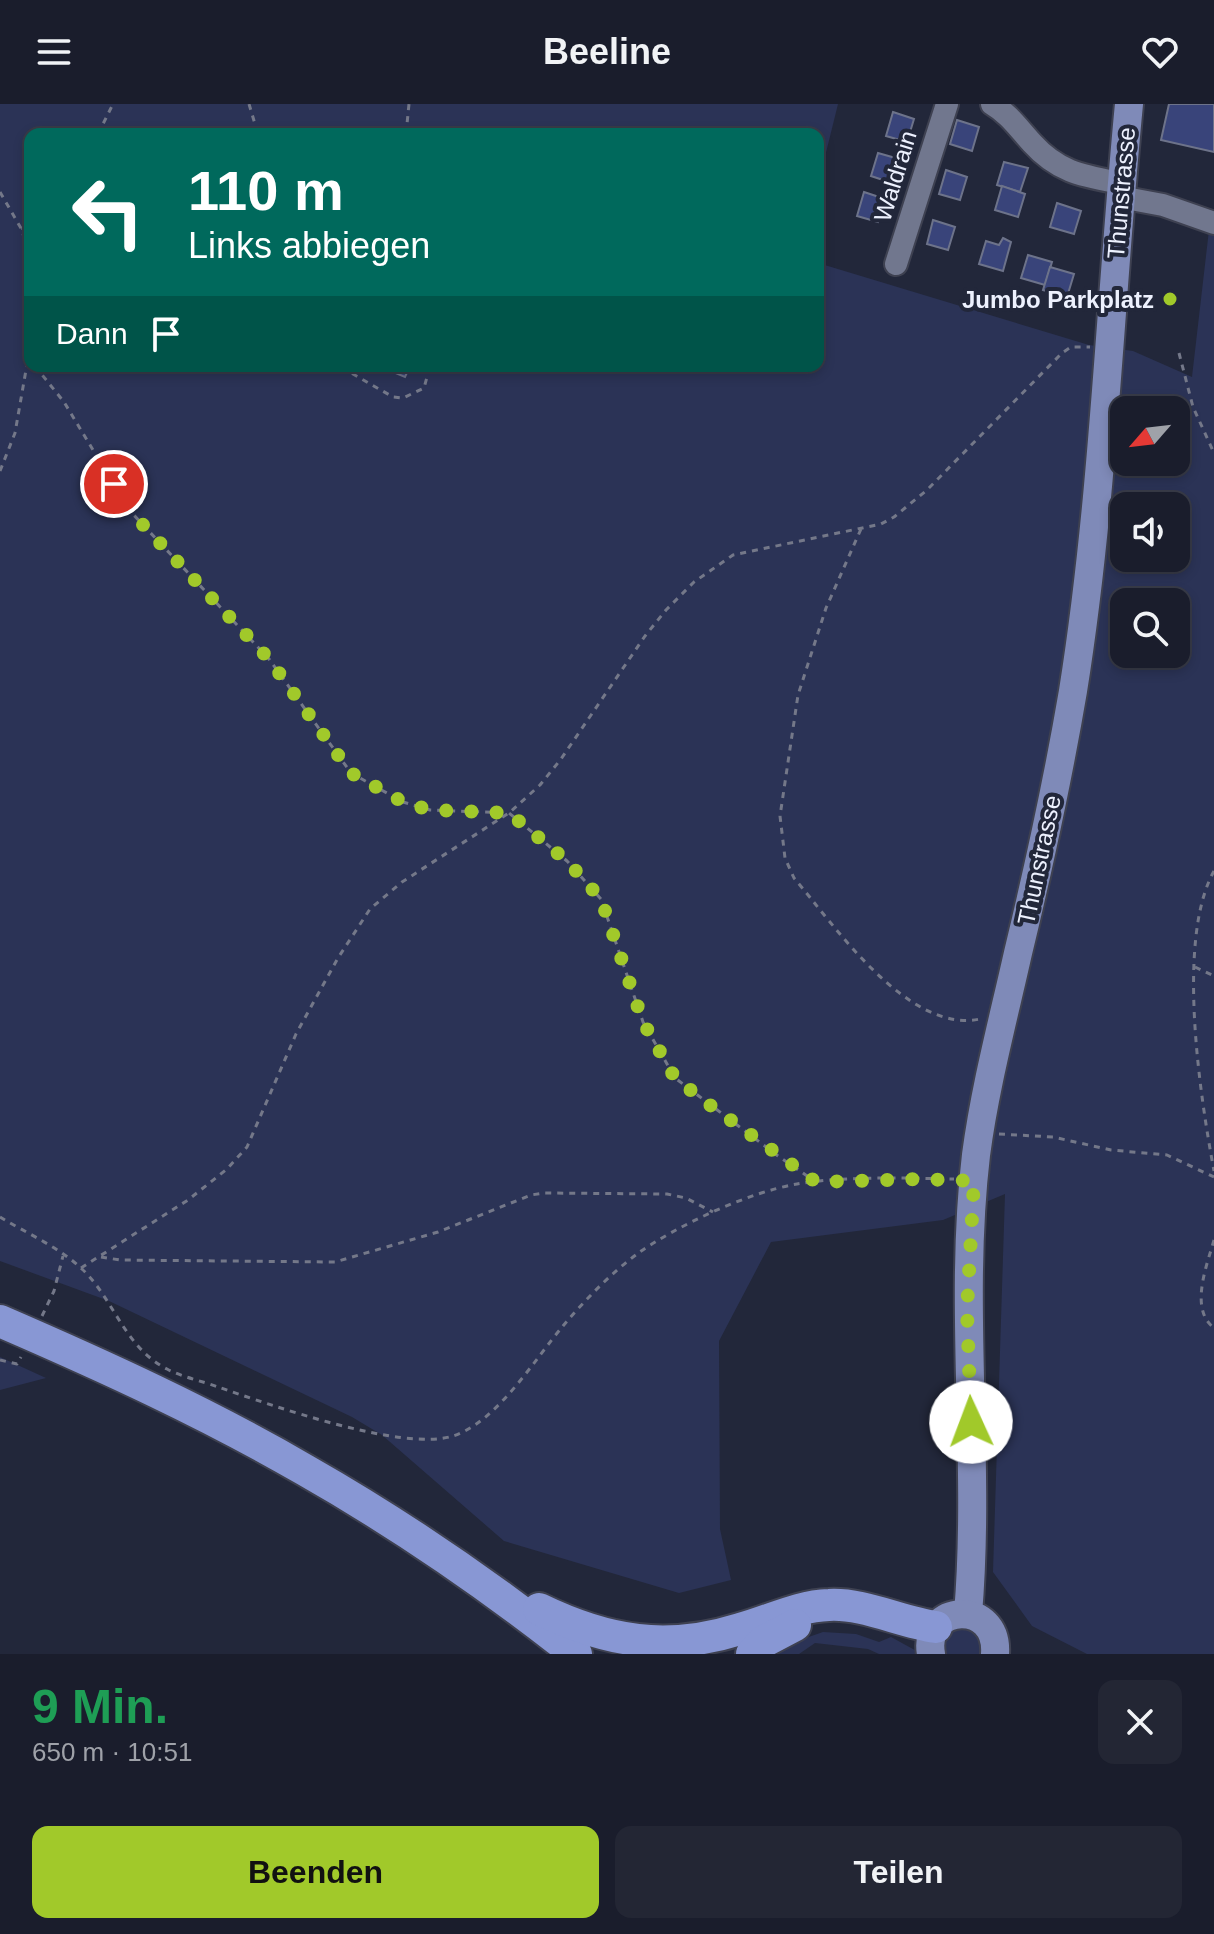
<!DOCTYPE html>
<html lang="de">
<meta charset="utf-8">
<style>
:root{--surface:#1a1d2c;--page:#232634;--text:#f1f3f6;--muted:#9fa2a9;--line:#383b48;--accent:#a1c92a}
body{margin:0;font-family:Arial,sans-serif;background:var(--page);color:var(--text);height:100vh;display:flex;flex-direction:column;font-size:30px;white-space:nowrap}
*{box-sizing:border-box;margin:0}
p{font-size:26px;color:var(--muted)}
.icon{flex:none;width:44px;height:44px;fill:none;stroke:currentColor;stroke-width:2;stroke-linecap:round;stroke-linejoin:round}
.map{position:relative;height:1550px;overflow:hidden}
.side{display:flex;flex-direction:column;background:var(--surface);flex:1}
.side>*{flex:none}
.banner{position:absolute;left:24px;top:24px;width:800px;height:244px;border-radius:16px;box-shadow:0 4px 12px #0003,0 0 0 2px var(--line);background:#00695c;color:#fff;overflow:hidden}
.needle{width:52px;rotate:242deg}
.controls{position:absolute;left:1110px;top:292px;display:grid;gap:16px}
.controls a{display:grid;place-items:center;width:80px;height:80px;border-radius:16px;background:var(--surface);box-shadow:0 4px 12px #0003,0 0 0 2px var(--line);font-size:40px}
.pin{position:absolute;display:grid;place-items:center;width:68px;height:68px;color:#fff;margin:-34px;border:4px solid #fff;border-radius:50%;box-shadow:0 2px 8px #0007}
.me{position:absolute;width:88px;margin:-44px;rotate:358deg;stroke-linejoin:round;filter:drop-shadow(0 0 6px #0008)}
.turn{display:flex;align-items:center;gap:28px;height:168px;padding:0 32px;font-size:36px}
.turn .icon{width:104px;height:104px;stroke-width:2.5}
.turn b{display:block;font-size:56px;line-height:68px}
.then{display:flex;align-items:center;height:76px;padding:0 32px;background:#0003;gap:16px;font-size:30px}
.round{display:grid;place-items:center;flex:none;width:84px;height:84px;border-radius:16px;background:var(--page)}
.head{display:flex;align-items:center;justify-content:space-between;height:136px;padding:0 32px}
h1{font-size:48px;font-weight:700;line-height:60px;color:#1e9e55}
.action{display:flex;gap:16px;margin-top:auto;padding:16px 32px}
.action a{flex:1;height:92px;border-radius:16px;background:var(--accent);color:#111;font-size:32px;font-weight:700;line-height:92px;text-align:center}
.action a+a{background:var(--page);color:var(--text)}
header{display:flex;justify-content:space-between;align-items:center;height:104px;padding:0 32px;background:var(--surface);font-size:36px;font-weight:700}
.map>svg:first-child{display:block}
.green{fill:#2b3356;fill-rule:evenodd}
.building{fill:#39447a;stroke:#6d738a;stroke-width:2}
.lines{fill:none;stroke-linecap:round;stroke-linejoin:round}
.minor-casing{stroke:#3e4151;stroke-width:26}
.major-casing{stroke:#3e4151;stroke-width:32}
.highway-casing{stroke:#3e4151;stroke-width:36}
.path{stroke:#747889;stroke-width:3;stroke-dasharray:6 6;stroke-linecap:butt}
.minor{stroke:#71778e;stroke-width:22}
.major{stroke:#7f8ab8;stroke-width:28}
.highway{stroke:#8897d4;stroke-width:32}
.route{stroke:#a1c92a;stroke-width:14;stroke-dasharray:0 25.2}
.poi-dot{fill:#a1c92a;stroke:#22273a;stroke-width:3}
.labels{text-anchor:middle;dominant-baseline:central;stroke-width:8;stroke-linejoin:round;paint-order:stroke}
.street-label{font-size:24px;fill:#edf1fe;stroke:#22273a}
.poi-label{font-size:24px;font-weight:bold;fill:#edf1fe;stroke:#22273a;text-anchor:end}
</style>
<header><svg class="icon" aria-label="menu" viewBox="0 0 24 24"><path d="M4 6h16M4 12h16M4 18h16"/></svg>Beeline<svg class="icon" aria-label="heart" viewBox="0 0 24 24"><path d="M12 20l-8-8c-3-5 5-10 8-4 3-6 11-1 8 4z"/></svg></header>
<div class="map">
<svg width="1214" height="1550" viewBox="0 0 1214 1550">
<rect width="100%" height="100%" fill="#22273a"/>
<!-- green -->
<g class="green">
<path d="M0 0H838L818 81V30H30V262H818V159L1089 241 1133 247 1192 273 1209 126 1214 127V1550H1087L1032 1522 993 1468 1005 1090 943 1116 771 1138 719 1237 720 1425 731 1476 679 1489 504 1437 382 1331 352 1313 109 1197 0 1157ZM1124 306H1176V358H1124ZM1124 402H1176V454H1124ZM1124 498H1176V550H1124Z"/>
<path d="M0 1253 46 1274 0 1286Z"/>
<path d="M974 1522 985 1550H940L945 1525Z"/>
<path d="M823 1528 856 1530 879 1538 891 1533 922 1550H879L868 1545 815 1539 799 1550H775L797 1537Z"/>
</g>
<!-- building -->
<g class="building">
<path d="M1169 0H1214V48L1161 36Z"/>
<path d="M893 8 914 15 907 38 886 32Z"/>
<path d="M957 16 979 23 972 47 950 40Z"/>
<path d="M878 49 906 57 903 70 895 68 892 79 871 72Z"/>
<path d="M1004 58 1028 64 1020 88 997 81Z"/>
<path d="M946 66 967 73 960 96 939 90Z"/>
<path d="M1002 82 1025 90 1018 113 995 106Z"/>
<path d="M864 88 894 98 890 113 884 111 885 107 882 106 878 118 857 112Z"/>
<path d="M1057 99 1081 107 1074 130 1050 123Z"/>
<path d="M933 116 955 123 948 146 927 140Z"/>
<path d="M1003 134 1011 138 1003 167 979 160 986 137 999 141Z"/>
<path d="M1028 151 1052 158 1045 181 1021 174Z"/>
<path d="M1050 163 1074 170 1067 193 1043 186Z"/>
<path d="M395 262H410L405 273 393 268Z"/>
</g>
<g class="lines">
<!-- minor casing -->
<g class="minor-casing">
<g id="minor">
<path d="M992 0C1009 10 1019 25 1032 39 1059 69 1084 72 1121 79"/>
<path d="M1120 93 1163 101 1214 119"/>
<path d="M896 160 947 0"/>
</g>
</g>
<!-- major casing -->
<g class="major-casing">
<g id="major">
<path d="M968 1510C981 1357 958 1204 976 1051 985 983 1003 916 1018 849 1039 762 1058 675 1073 587 1104 393 1110 195 1129 0"/>
<path d="M931 1550C922 1499 999 1495 995 1550"/>
</g>
</g>
<!-- highway casing -->
<g class="highway-casing">
<g id="highway">
<path d="M0 1217C104 1262 207 1309 305 1366 400 1420 490 1482 576 1550"/>
<path d="M539 1505C607 1538 667 1548 740 1525 770 1517 797 1502 829 1501 863 1499 901 1518 936 1523"/>
<path d="M752 1550 763 1538 795 1521"/>
</g>
</g>
<!-- path -->
<g class="path">
<path d="M249 0 258 30"/>
<path d="M98 30 113 0"/>
<path d="M406 30 409 0"/>
<path d="M0 88 22 126 30 156"/>
<path d="M22 126 30 116"/>
<path d="M1179 249 1193 303 1214 349"/>
<path d="M35 262 64 298 130 407 269 555 351 669 403 698 430 706 509 709 567 757 601 795 643 918 675 974 778 1052 816 1078"/>
<path d="M343 262 346 266 393 293 403 294 424 284 430 262"/>
<path d="M0 367 15 329 30 243"/>
<path d="M861 425 826 504 798 591 780 712 785 754 794 774C835 822 908 930 980 915"/>
<path d="M1214 767C1176 835 1200 992 1214 1067"/>
<path d="M1195 863 1214 872"/>
<path d="M999 1030 1053 1033 1111 1046 1167 1051 1214 1073"/>
<path d="M0 1113C26 1129 59 1143 82 1165 114 1195 124 1243 167 1265 182 1273 202 1277 218 1283 271 1301 402 1348 453 1332 497 1318 534 1256 563 1222 585 1196 610 1170 637 1150 676 1122 749 1088 797 1080 842 1072 907 1074 954 1075"/>
<path d="M1214 1136C1207 1161 1189 1205 1214 1224"/>
<path d="M101 1153 120 1156 335 1158 438 1128 531 1091 544 1089 667 1090 686 1094 713 1108"/>
<path d="M81 1164 188 1096 227 1065 247 1043 296 930 338 854 370 805 402 778 509 709 540 681 561 655 645 532 666 506 694 478 733 451 881 420 894 413 927 386 1062 249 1071 243H1090"/>
<path d="M42 1212 54 1187 63 1152"/>
<path d="M0 1256 17 1260 21 1253"/>
</g>
<!-- minor -->
<use href="#minor" class="minor"/>
<!-- major -->
<use href="#major" class="major"/>
<!-- highway -->
<use href="#highway" class="highway"/>
</g>
<g class="lines">
<!-- route -->
<path class="route" d="M114 380 130 407 269 555 351 669 403 698 430 706 509 709 567 757 601 795 643 918 675 974 710 1001 816 1078 921 1075 974 1077 967 1206 971 1318"/>
</g>
<!-- markers -->
<circle class="poi-dot" cx="1170" cy="195" r="8"/>
<g class="labels">
<!-- street labels -->
<g class="street-label">
<text transform="translate(895 72) rotate(-73)">Waldrain</text>
<text transform="translate(1121 89) rotate(-85)">Thunstrasse</text>
<text transform="translate(1039 756) rotate(-78)">Thunstrasse</text>
</g>
<!-- poi labels -->
<g class="poi-label">
<text x="1154" y="195">Jumbo Parkplatz</text>
</g>
</g>
</svg>
<div class="controls">
<a><svg class="needle" viewBox="-14 -14 28 28"><path d="M0-13l5 13h-10z" fill="#e53935"/><path d="M0 13l5-13h-10z" fill="#9fa2a9"/></svg></a>
<a><svg class="icon" aria-label="sound" viewBox="0 0 24 24"><path d="M4 9h4l5-4v14l-5-4H4zM17 9q2 3 0 6"/></svg></a>
<a><svg class="icon" aria-label="search" viewBox="0 0 24 24"><circle cx="10" cy="10" r="6"/><path d="M15 15l6 6"/></svg></a>
</div>
<div class="pin" style="left:114px;top:380px;background:#d93025"><svg class="icon" aria-label="arrive" viewBox="0 0 24 24"><path d="M6 21V4h12l-3 4 3 4H6"/></svg></div>
<svg class="me" style="left:971px;top:1318px" viewBox="-20 -20 40 40"><circle r="19" fill="#fff"/><path d="M0-13L10 11 0 6-10 11z" fill="#a1c92a"/></svg>
<div class="banner">
<div class="turn"><svg class="icon" aria-label="left" viewBox="0 0 24 24"><path d="M17 20v-9H6M10 6l-5 5 5 5"/></svg><div><b>110 m</b>Links abbiegen</div></div>
<div class="then">Dann<svg class="icon" aria-label="arrive" viewBox="0 0 24 24"><path d="M6 21V4h12l-3 4 3 4H6"/></svg></div>
</div>
</div>
<section class="side">
<div class="head"><div><h1>9 Min.</h1><p>650 m · 10:51</p></div><a class="round"><svg class="icon" aria-label="close" viewBox="0 0 24 24"><path d="M6 6l12 12M18 6L6 18"/></svg></a></div>
<div class="action"><a>Beenden</a><a>Teilen</a></div>
</section>
